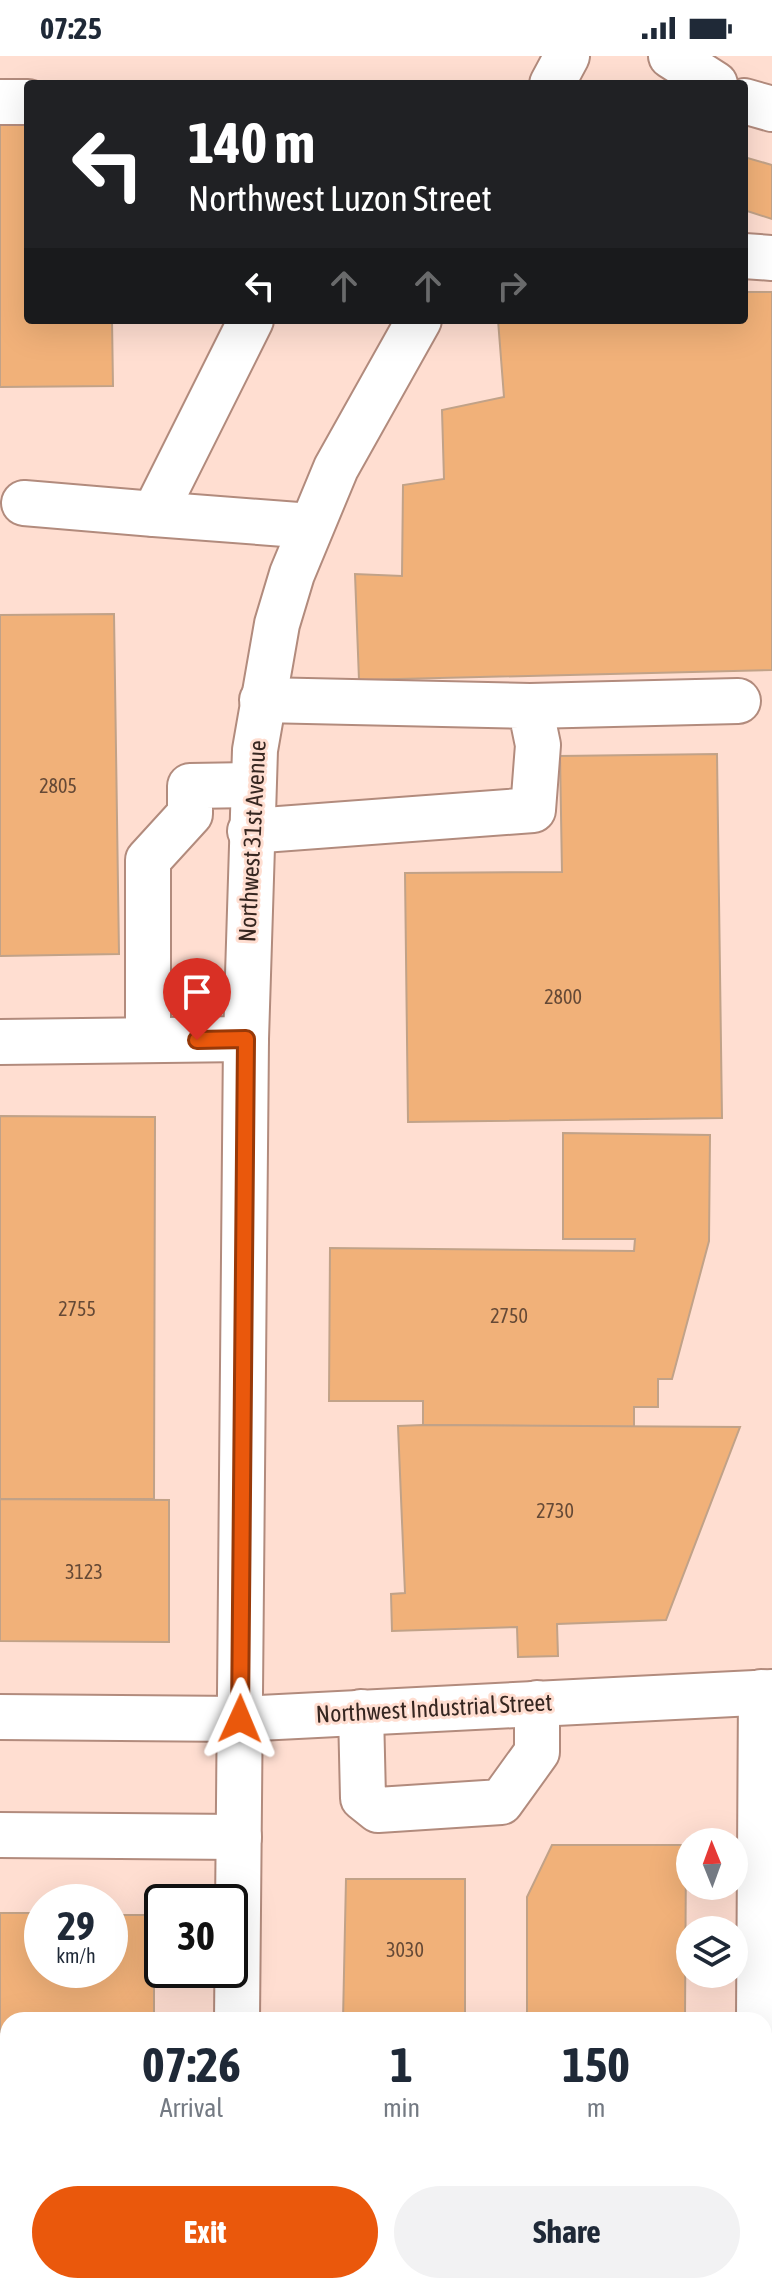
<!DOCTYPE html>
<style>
:root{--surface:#fff;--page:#f2f2f3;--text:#1f2937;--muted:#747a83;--accent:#ea580c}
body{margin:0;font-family:"Asap Condensed",sans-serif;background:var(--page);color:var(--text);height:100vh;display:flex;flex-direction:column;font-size:30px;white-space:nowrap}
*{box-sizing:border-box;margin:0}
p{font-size:26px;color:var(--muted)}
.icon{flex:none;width:44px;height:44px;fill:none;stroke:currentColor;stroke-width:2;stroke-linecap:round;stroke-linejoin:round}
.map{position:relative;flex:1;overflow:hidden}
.drawer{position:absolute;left:0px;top:1956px;width:772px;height:282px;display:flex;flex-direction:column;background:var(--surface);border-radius:24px 24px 0 0;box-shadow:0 8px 32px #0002}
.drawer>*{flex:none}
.top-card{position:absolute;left:24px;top:24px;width:724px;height:244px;border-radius:8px;box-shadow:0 8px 32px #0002;background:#202124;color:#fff;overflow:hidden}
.needle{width:52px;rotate:359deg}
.buttons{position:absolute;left:676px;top:1772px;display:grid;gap:16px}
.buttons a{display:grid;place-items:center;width:72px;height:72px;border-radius:50%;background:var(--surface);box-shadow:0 8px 32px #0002;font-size:40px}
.speed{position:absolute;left:24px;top:1828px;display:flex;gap:16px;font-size:40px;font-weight:700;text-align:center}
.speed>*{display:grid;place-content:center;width:104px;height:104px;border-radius:50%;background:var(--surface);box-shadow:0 8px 32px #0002;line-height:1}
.speed small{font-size:20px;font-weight:400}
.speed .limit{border:4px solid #111;border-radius:12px;background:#fff;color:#111}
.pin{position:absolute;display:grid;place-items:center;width:68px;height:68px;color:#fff;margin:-82px -34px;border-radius:50% 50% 50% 0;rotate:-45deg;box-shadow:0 0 8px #0007}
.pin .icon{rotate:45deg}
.me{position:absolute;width:88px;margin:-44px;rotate:1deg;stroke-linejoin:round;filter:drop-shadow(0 0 6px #0008)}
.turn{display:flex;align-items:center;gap:28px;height:168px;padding:0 32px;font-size:36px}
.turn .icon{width:104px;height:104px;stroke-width:2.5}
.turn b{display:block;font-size:56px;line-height:68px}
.lanes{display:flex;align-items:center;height:76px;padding:0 32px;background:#0003;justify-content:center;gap:40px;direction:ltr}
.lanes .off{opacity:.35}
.eta{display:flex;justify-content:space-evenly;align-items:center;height:136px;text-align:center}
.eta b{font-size:48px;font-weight:700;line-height:56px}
.button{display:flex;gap:16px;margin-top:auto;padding:16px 32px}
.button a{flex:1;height:92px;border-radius:48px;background:var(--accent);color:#fff;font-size:32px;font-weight:700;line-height:92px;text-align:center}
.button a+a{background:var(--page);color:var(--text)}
.status{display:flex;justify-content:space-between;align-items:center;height:56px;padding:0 40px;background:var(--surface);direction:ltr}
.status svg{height:22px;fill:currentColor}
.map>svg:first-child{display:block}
.building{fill:#f1b179;stroke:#c1a288;stroke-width:2}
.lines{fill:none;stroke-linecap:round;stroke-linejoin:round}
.minor-casing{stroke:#b28b7d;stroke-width:48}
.minor{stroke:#fff;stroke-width:44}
.route-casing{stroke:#983908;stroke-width:20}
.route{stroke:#ea580c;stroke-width:14}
.labels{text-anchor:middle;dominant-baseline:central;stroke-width:6;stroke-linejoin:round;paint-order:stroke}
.number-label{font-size:20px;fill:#654936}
.street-label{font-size:24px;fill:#362620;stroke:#ffded1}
</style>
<div class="status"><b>07:25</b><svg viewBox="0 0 49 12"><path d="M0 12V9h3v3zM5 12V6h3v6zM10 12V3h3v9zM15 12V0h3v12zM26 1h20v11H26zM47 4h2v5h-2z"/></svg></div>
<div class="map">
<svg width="772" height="2237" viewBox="0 0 772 2237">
<rect width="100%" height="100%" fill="#ffded1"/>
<!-- building -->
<g class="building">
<path d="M28 66V264H112L113 330 0 331V67Z"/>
<path d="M744 101 772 109V163L744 154Z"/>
<path d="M744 236H772V614L359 624 355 518 402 520 403 429 444 423 442 354 504 341 498 264H744Z"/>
<path d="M114 558 119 898 0 900V559Z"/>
<path d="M717 698 722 1062 408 1066 405 817 562 816 560 700Z"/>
<path d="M0 1060 155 1061 154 1443H0Z"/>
<path d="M563 1077 710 1079 709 1185 672 1323H658V1351H634V1371L423 1369V1345H329L330 1192 634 1195 635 1183H563Z"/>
<path d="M398 1370 423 1369 740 1371 666 1564 557 1568 558 1600 518 1601 517 1571 392 1575 391 1538 405 1537Z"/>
<path d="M0 1443 169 1444V1586L0 1585Z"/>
<path d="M552 1789H686L685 1964H527V1841Z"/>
<path d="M346 1823H465V1964H343Z"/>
<path d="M0 1857H42V1914H110V1859H154V1964H8V2230H152V2237H0Z"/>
<path d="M277 2230H403L402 2237H277Z"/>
</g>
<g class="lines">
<!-- minor casing -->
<g class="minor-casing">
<g id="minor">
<path d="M671 0 715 28"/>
<path d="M552 28 567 0"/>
<path d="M744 45 772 53"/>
<path d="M0 46H28"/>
<path d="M744 200 772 202"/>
<path d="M24 447 154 458 251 264"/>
<path d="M154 458 311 470"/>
<path d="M530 650 738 645"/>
<path d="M250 775 533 754 538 689 530 650 262 644"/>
<path d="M148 984V804L190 758V730L252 729"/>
<path d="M0 986 246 983"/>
<path d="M361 1656 363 1742 378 1754 501 1746 537 1696V1647"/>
<path d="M0 1661 240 1663 772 1636"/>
<path d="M0 1779 239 1781"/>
<path d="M237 1964 246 983 255 694 277 568 292 518 336 412 419 264"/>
<path d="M759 1964 761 1636"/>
<path d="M764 2172H772"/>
<path d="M234 2237V2230"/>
<path d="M757 2237 758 2230"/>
</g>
</g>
<!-- minor -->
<use href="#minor" class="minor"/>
</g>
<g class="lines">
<!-- route casing -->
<g class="route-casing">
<path id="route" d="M197 984 246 983 240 1663"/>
</g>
<!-- route -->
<use href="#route" class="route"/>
</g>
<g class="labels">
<!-- number labels -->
<g class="number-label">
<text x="58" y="729">2805</text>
<text x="563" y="940">2800</text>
<text x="77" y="1252">2755</text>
<text x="509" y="1259">2750</text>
<text x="555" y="1454">2730</text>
<text x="84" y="1515">3123</text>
<text x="405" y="1893">3030</text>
</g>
<!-- street labels -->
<g class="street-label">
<text transform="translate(252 785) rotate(-87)">Northwest 31st Avenue</text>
<text transform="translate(434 1652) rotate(-3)">Northwest Industrial Street</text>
</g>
</g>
</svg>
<div class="buttons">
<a><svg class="needle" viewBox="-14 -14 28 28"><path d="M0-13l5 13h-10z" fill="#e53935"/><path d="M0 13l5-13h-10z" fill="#747a83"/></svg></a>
<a><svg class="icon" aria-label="layers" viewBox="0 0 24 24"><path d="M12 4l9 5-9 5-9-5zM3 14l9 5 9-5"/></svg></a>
</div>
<div class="speed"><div>29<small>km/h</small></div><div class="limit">30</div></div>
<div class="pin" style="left:197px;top:984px;background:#d93025"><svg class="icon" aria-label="arrive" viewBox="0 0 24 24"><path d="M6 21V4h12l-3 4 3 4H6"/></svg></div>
<svg class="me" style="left:240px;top:1663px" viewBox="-20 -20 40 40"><path d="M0-17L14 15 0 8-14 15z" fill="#ea580c" stroke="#fff" stroke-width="4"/></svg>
<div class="top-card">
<div class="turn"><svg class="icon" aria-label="left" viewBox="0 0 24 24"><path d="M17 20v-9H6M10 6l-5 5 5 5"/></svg><div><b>140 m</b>Northwest Luzon Street</div></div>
<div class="lanes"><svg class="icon" aria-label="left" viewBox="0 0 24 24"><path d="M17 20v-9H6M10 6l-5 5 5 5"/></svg><svg class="icon off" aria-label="ahead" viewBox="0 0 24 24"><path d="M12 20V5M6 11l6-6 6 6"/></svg><svg class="icon off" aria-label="ahead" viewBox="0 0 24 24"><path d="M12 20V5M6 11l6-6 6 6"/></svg><svg class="icon off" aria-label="right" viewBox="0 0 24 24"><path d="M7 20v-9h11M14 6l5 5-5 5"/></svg></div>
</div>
<section class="drawer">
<div class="eta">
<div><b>07:26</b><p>Arrival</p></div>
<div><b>1</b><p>min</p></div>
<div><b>150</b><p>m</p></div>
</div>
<div class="button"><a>Exit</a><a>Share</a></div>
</section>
</div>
